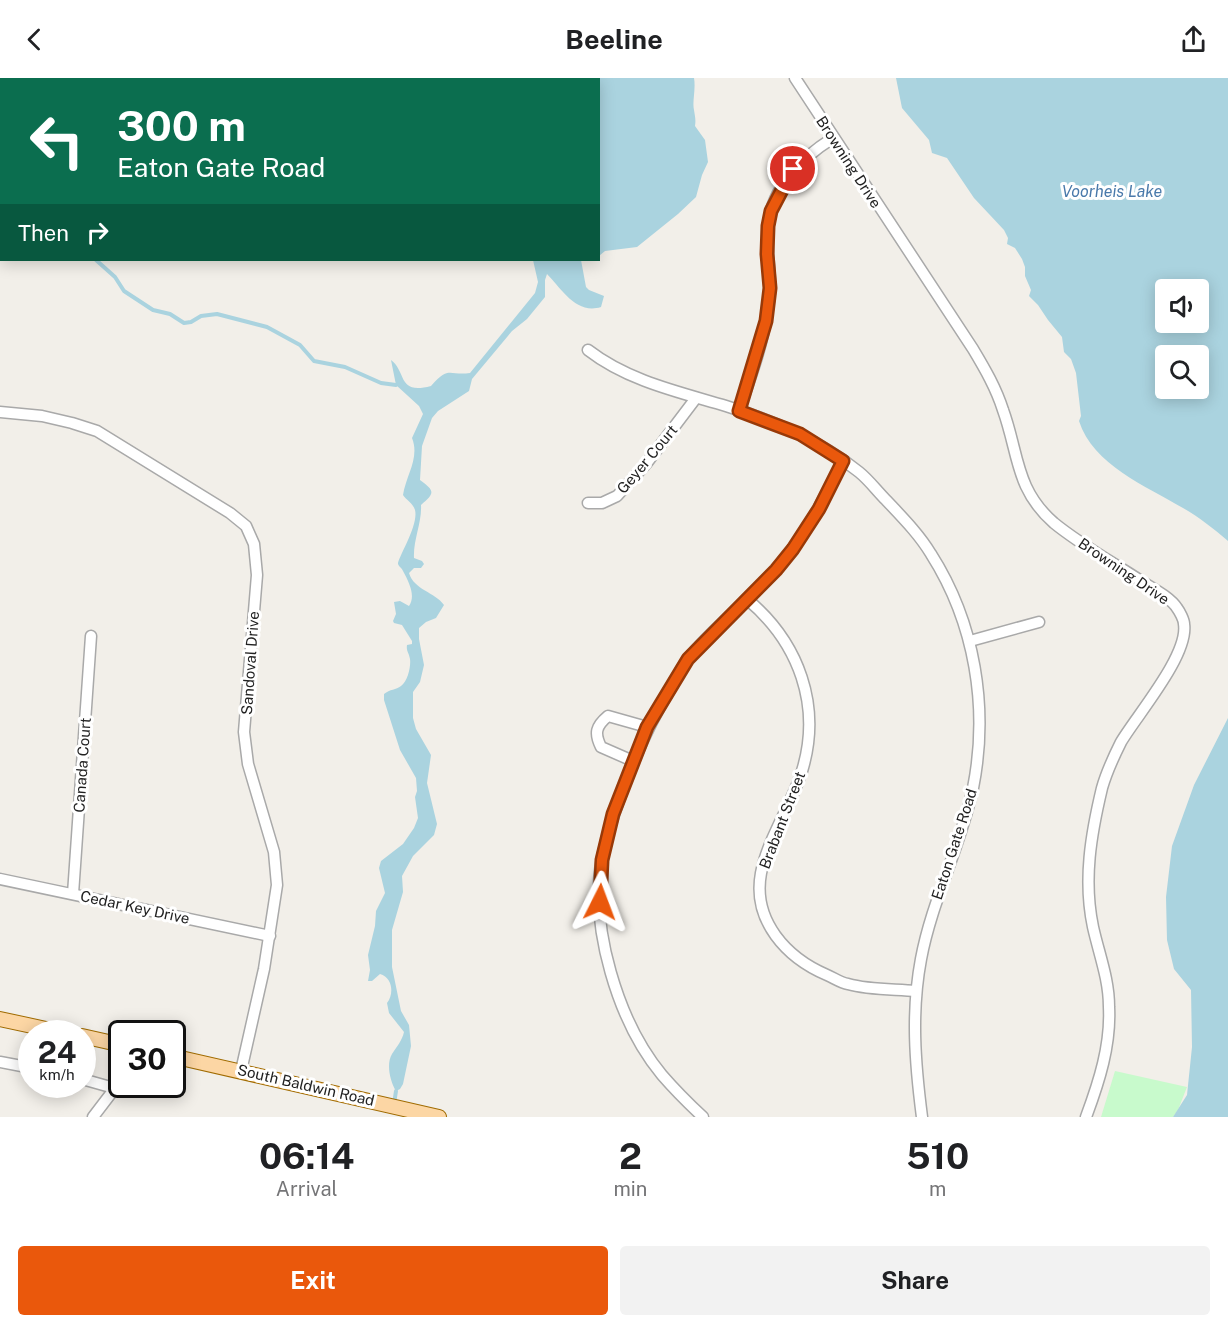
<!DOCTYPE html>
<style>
:root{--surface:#fff;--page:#f2f2f2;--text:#202124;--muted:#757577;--accent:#ea580c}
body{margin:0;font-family:"Public Sans",sans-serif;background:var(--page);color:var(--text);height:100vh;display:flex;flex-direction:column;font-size:22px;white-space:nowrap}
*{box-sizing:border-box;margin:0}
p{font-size:20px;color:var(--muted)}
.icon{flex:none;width:33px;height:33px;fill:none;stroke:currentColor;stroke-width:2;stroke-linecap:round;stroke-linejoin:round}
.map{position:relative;height:1039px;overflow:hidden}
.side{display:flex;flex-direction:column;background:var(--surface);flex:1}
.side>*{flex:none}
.top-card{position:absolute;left:0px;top:0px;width:600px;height:183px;box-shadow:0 3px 15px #0003;background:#0b6e4f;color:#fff;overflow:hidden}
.tools{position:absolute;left:1155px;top:201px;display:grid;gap:12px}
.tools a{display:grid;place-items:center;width:54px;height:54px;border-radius:6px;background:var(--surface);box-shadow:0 3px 15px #0003;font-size:30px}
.speed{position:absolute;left:18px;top:942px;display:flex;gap:12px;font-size:30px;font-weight:700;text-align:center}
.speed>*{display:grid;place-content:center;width:78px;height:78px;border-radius:50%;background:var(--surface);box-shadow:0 3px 15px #0003;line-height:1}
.speed small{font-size:15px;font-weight:400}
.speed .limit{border:3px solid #111;border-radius:9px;background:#fff;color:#111}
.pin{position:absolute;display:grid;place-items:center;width:51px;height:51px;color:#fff;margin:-26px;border:3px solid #fff;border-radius:50%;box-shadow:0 2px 6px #0007}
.me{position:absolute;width:66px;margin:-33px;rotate:3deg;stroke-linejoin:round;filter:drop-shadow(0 0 4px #0008)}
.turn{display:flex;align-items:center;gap:21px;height:126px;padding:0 18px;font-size:27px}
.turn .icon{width:78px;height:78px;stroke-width:2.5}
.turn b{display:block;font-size:42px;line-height:51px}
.then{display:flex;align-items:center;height:57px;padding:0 18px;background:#0003;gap:12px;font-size:22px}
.eta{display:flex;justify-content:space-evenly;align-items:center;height:102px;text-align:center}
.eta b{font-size:36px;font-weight:700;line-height:42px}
.button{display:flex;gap:12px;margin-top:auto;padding:12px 18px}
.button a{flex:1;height:69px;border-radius:6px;background:var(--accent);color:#fff;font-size:24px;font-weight:700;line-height:69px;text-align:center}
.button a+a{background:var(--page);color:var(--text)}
header{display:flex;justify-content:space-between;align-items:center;height:78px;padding:0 18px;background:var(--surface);font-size:27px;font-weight:700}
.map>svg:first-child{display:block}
.park{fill:#c8facc}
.water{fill:#aad3df;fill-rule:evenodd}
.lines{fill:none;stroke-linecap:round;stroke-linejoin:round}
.stream{stroke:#aad3df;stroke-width:4}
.minor-casing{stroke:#a9a9a9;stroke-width:13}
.major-casing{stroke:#a06b00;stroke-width:16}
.minor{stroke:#fff;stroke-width:10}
.major{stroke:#fcd6a4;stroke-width:14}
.route-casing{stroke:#983908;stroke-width:15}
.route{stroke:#ea580c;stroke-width:10}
.labels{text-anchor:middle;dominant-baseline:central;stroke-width:6;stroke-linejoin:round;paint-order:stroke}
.street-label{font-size:15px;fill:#222;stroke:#fff}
.water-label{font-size:16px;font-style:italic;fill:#4a7aab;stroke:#fff}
</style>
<header><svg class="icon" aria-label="back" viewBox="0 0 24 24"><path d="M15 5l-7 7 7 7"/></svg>Beeline<svg class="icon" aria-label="share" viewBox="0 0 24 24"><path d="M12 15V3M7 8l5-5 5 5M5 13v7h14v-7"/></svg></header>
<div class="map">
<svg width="1228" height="1039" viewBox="0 0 1228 1039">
<rect width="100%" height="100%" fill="#f2efe9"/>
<!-- park -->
<path class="park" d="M1115 993 1187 1009 1178 1032 1173 1039H1101Z"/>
<!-- water -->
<g class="water">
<path d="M418 0H694C696 11 692 24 694 32 695 39 696 41 695 48L705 62 708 84 702 97 696 119 678 136 637 169 605 173 599 178 598 2Z"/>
<path d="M896 0H1228V463C1214 451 1199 439 1183 430 1146 408 1093 387 1079 343L1081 338 1076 295 1071 281 1064 274 1062 259 1048 242 1038 227 1029 218 1031 212 1025 198V189L1022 181 1015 170 1007 166 1008 160 1004 152 974 120 947 80 932 75 929 62 902 30ZM1166 212H1198V244H1166ZM1166 278H1198V310H1166Z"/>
<path d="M533 182H581L586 209 589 212 604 218 601 229C576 237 561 210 547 196L545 202V219L527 241 512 253 472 301 469 313 438 333 432 340 422 368 420 402C435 413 435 415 421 427 422 445 413 462 414 480L422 483 424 486 421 490H414L409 495C414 512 435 514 444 527L436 540 426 544 419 550V561L424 587 420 604 413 614V640L416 651 431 677 427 705 437 746 434 757 413 778 402 798 403 814 392 852V889L401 933 409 947 411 968 403 1006 400 1011 396 1013C390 1003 386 986 392 976 397 968 402 963 404 954L389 935 387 925C394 916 393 900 380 896L372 903H368L370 892 368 877 375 848 376 833 385 815 379 790 381 783 403 766 414 750 418 740 415 719 417 713 416 700 400 672 384 622V616C390 611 396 612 401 608 408 603 411 588 410 581 409 575 406 573 407 567L412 566V563L402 547 394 545 393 543 396 536 394 524 400 523 409 528C416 518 409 504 403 493 402 490 399 489 398 486 397 481 419 447 415 432 413 425 406 422 403 417 406 397 420 380 412 360L423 336 419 328 396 307 391 282C407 294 397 317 431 308 449 287 449 298 470 295L535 215 538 204Z"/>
<path d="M1228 640V1039H1173L1187 1017 1192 969 1191 912 1174 891 1167 862 1166 819 1172 768 1194 707Z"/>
</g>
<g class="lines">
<!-- stream -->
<g class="stream">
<path d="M0 35 2 38"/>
<path d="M96 182 115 199 124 213 153 232 170 236 184 245 191 244 201 238 217 236 267 249 300 267 314 283 345 289 381 305 396 307"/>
<path d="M394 1026 396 1013"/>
</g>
<!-- minor casing -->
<g class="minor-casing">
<g id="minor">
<path d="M74 0 75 2"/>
<path d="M795 0 973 271C985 291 996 310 1003 332 1019 376 1015 411 1054 445 1081 467 1112 484 1141 503 1152 510 1170 519 1177 530 1180 534 1184 542 1184 546 1189 577 1137 637 1121 664 1114 678 1106 696 1102 710 1091 756 1083 802 1093 849 1099 876 1109 901 1109 929 1111 967 1099 1004 1086 1039"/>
<path d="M190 2 191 0"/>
<path d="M588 272C628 303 679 314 726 328 774 343 819 362 859 394 869 402 877 413 886 422 902 439 919 456 931 476 975 545 989 630 973 710 961 768 932 822 921 881 911 934 915 985 922 1039"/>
<path d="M739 333C749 303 761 272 766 241 768 230 770 219 770 209 770 189 766 169 768 149 771 110 801 80 833 60"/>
<path d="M0 334 42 338 72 345 97 353 230 435 246 448 254 466 257 497 244 654 248 686 274 774 277 807 264 891 241 993"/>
<path d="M588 425H602L617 418 646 386 696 320"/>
<path d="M748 522C799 565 822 628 802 693 791 728 768 760 761 795 752 843 787 880 827 897 834 900 841 905 848 906 869 912 894 911 916 913"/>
<path d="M970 563 1039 544"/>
<path d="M633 683 601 669C594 655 596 648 608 638L647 649"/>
<path d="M0 801 270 858"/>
<path d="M73 816 91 558"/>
<path d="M0 984 32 990"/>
<path d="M26 989 32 962"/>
<path d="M82 1001 114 1010"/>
<path d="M93 1039 122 1001"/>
<path d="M703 1039C689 1026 675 1012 662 997 618 944 589 848 602 780 608 751 618 724 628 698 641 664 653 639 672 608 677 599 682 589 688 581 714 548 750 523 777 491 805 458 824 421 843 383"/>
</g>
</g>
<!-- major casing -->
<g class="major-casing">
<g id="major">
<path d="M0 941 69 956"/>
<path d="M82 958 122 967"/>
<path d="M172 978 439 1039"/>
</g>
</g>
<!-- minor -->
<use href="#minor" class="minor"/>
<!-- major -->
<use href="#major" class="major"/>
</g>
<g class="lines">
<!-- route casing -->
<g class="route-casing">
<path id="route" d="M600 824 602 782 613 736 647 649 688 581 776 492 793 471 819 431 843 383 800 356 739 333 766 243 770 210 767 176 768 148 771 133 793 91"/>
</g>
<!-- route -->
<use href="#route" class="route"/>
</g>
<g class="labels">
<!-- street labels -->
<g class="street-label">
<text transform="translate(849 84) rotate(57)">Browning Drive</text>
<text transform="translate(647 381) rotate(-50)">Geyer Court</text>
<text transform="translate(1124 493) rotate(34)">Browning Drive</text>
<text transform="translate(250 585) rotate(-86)">Sandoval Drive</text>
<text transform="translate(82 687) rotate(-86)">Canada Court</text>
<text transform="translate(782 742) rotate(-69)">Brabant Street</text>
<text transform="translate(954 766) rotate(-72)">Eaton Gate Road</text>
<text transform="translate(135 829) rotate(12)">Cedar Key Drive</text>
<text transform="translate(306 1007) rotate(13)">South Baldwin Road</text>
</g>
<!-- water labels -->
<g class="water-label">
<text x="1112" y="113">Voorheis Lake</text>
</g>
</g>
</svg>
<div class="tools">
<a><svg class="icon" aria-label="sound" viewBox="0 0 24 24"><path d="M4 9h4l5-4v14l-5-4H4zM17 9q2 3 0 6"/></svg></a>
<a><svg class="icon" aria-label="search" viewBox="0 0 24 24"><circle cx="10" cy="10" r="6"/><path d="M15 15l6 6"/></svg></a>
</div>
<div class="speed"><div>24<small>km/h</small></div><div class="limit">30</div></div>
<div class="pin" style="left:793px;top:91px;background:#d93025"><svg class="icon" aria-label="arrive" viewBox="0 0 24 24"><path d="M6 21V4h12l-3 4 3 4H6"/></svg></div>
<svg class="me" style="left:600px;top:824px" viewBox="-20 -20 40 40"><path d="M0-17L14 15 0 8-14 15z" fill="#ea580c" stroke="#fff" stroke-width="4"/></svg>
<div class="top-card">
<div class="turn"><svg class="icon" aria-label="left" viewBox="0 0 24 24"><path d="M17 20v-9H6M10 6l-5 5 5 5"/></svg><div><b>300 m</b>Eaton Gate Road</div></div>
<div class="then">Then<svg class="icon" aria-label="right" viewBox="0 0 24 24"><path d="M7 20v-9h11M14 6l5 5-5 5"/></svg></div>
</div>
</div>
<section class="side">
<div class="eta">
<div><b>06:14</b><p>Arrival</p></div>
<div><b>2</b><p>min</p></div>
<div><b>510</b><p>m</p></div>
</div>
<div class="button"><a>Exit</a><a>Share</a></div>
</section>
